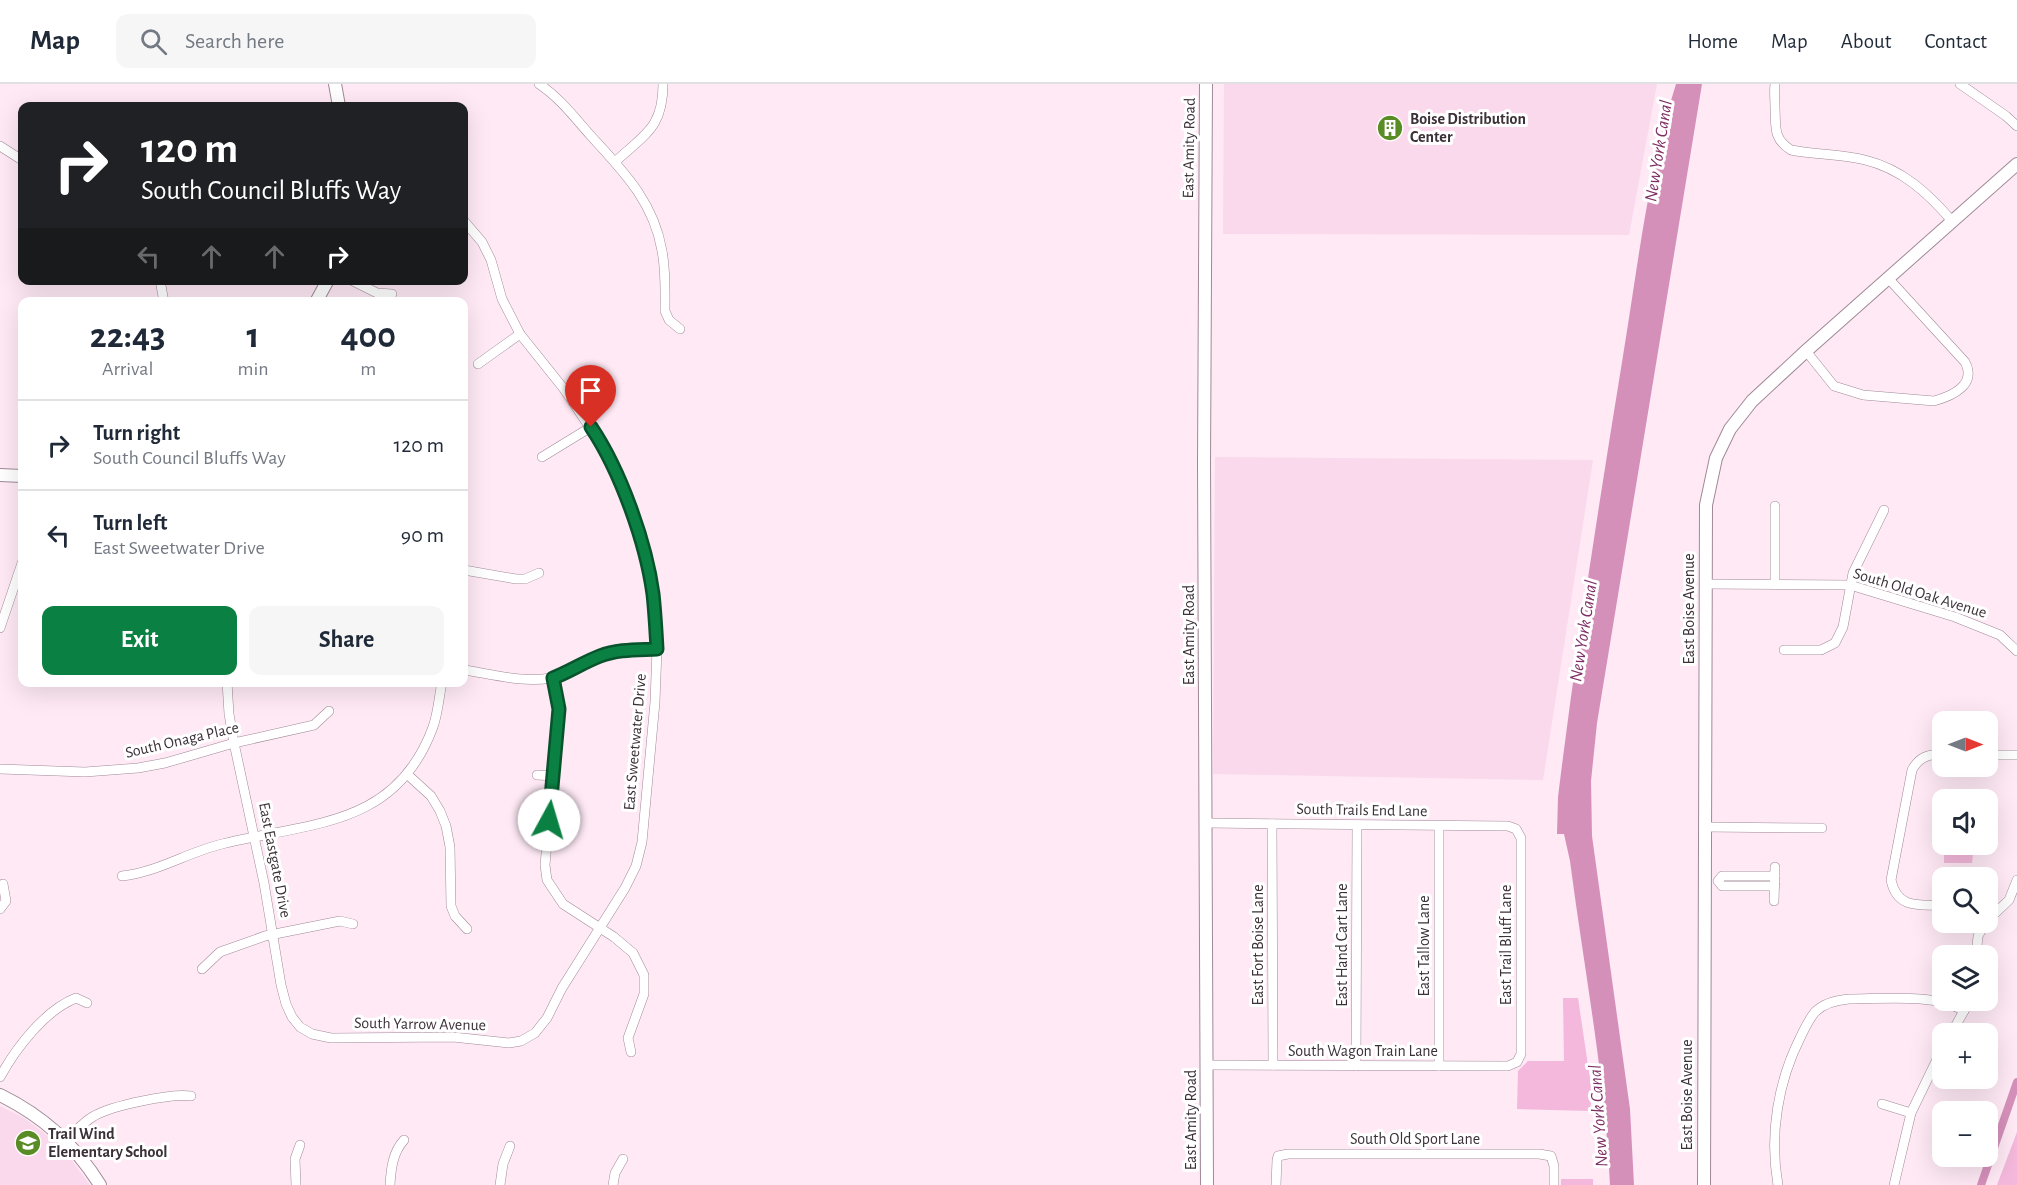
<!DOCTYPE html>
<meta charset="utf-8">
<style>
:root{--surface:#fff;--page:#f6f6f7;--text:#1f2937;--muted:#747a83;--line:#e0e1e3;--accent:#0b8043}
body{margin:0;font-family:"Alegreya Sans",sans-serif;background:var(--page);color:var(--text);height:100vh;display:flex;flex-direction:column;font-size:22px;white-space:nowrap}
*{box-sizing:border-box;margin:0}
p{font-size:20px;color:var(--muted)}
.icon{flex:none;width:33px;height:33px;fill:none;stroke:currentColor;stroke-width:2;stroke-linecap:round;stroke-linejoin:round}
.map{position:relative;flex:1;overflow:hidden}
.side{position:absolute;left:18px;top:213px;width:450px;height:390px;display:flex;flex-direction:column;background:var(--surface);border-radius:12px;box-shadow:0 6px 24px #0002}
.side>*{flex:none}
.banner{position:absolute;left:18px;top:18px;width:450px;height:183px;border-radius:12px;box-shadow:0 6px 24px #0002;background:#202124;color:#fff;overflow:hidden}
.needle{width:39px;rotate:90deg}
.fabs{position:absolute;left:1932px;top:627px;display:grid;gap:12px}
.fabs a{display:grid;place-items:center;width:66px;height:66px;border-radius:12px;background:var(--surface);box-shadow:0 6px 24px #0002;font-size:30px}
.pin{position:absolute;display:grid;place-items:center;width:51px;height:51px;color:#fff;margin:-62px -26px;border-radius:50% 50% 50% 0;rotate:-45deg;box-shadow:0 0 6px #0007}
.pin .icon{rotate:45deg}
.me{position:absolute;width:66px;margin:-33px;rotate:6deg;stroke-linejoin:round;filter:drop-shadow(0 0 4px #0008)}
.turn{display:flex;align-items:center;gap:21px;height:126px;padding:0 24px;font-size:27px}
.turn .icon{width:78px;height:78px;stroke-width:2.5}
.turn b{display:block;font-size:42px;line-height:51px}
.lanes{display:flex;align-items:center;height:57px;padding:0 24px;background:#0003;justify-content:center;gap:30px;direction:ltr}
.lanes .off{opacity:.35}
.eta{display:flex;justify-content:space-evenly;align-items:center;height:102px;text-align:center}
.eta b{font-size:36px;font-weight:600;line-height:42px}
.cta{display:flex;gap:12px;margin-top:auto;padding:12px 24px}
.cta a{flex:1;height:69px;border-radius:12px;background:var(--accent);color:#fff;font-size:24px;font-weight:600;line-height:69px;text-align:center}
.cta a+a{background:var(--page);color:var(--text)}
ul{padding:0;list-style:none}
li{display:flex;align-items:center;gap:18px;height:90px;padding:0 24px;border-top:2px solid var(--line)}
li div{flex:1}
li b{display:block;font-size:22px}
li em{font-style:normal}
header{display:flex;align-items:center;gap:36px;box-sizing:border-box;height:84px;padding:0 30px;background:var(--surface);border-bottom:2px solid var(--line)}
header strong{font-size:28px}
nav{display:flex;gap:33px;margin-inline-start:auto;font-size:21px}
.search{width:420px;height:54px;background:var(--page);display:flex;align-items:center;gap:15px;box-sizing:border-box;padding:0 21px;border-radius:12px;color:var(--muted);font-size:22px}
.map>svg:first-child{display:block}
.built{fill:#fad9ec}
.green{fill:#f3b8db}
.water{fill:#d590ba}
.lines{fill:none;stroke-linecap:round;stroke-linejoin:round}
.canal{stroke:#d590ba;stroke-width:8}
.minor-casing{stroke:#a08997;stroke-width:10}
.tertiary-casing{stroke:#a08997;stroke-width:14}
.minor{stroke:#fff;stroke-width:9}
.tertiary{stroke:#fff;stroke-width:12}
.route-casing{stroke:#07532c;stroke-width:15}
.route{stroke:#0b8043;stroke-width:10}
.labels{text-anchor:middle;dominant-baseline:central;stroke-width:6;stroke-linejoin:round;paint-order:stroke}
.poi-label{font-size:16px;font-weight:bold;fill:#3b3137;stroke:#fff;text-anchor:start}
.street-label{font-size:16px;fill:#3b3137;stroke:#fff}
.water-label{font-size:18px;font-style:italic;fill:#7f2f65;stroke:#fff}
</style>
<header>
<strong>Map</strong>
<div class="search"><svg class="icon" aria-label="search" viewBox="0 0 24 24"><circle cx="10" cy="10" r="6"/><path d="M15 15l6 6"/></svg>Search here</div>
<nav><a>Home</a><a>Map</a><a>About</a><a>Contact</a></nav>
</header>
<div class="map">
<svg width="2017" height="1101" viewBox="0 0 2017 1101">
<rect width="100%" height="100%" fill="#fee9f5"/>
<!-- built -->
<g class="built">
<path d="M1224 0H1657L1629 151 1223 150Z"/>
<path d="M1215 373 1593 376 1543 696 1213 690Z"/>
<path d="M0 1022 24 1034 44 1049 67 1070 90 1101H0Z"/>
</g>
<!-- green -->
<g class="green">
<path d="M1944 761H1974L1972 779H1944Z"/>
<path d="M1563 914H1578L1592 1008 1590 1027 1517 1025 1518 987 1528 977H1564Z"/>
<path d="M2017 1048V1101H1997Z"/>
<rect x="1561" y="1095" width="32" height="6"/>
</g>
<!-- water -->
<path class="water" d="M1676 0H1702L1597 639 1591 697 1592 752 1630 1025 1634 1101H1610C1605 992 1584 885 1570 777L1564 750H1557L1558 713C1576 566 1599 419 1623 272 1638 181 1648 88 1676 0Z"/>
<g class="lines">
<!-- canal -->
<path class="canal" d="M1981 1101 2017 998"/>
<!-- minor casing -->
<g class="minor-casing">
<g id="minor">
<path d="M539 0C559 13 575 34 591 52 623 87 654 118 662 167 666 187 665 207 665 227L669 236 680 245"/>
<path d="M1775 0C1774 8 1775 16 1775 24 1776 43 1773 55 1791 66 1816 71 1841 70 1865 76 1902 85 1928 109 1952 137"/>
<path d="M1960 0 2006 32 2017 42"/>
<path d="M0 62 22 76"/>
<path d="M615 78C645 50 663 44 663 0"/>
<path d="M160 196 164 218"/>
<path d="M351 196 377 209 392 210"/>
<path d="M1806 267 1834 302 1863 311 1934 317C1952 312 1977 301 1965 278L1888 194"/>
<path d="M478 280 520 250"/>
<path d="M542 373 591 343"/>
<path d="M1775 422V501"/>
<path d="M464 486 516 495H525L539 489"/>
<path d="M1705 500 1850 501 1955 533 2000 551 2017 567"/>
<path d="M0 544 22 479"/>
<path d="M1784 566H1821L1835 559 1843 543 1853 489 1884 426"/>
<path d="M464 586C491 590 523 599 551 594 568 591 582 580 598 573 616 565 638 566 657 565"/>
<path d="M553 594 559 625 545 781 547 796 563 820 614 853 633 869 644 891V910L628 954 631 968"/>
<path d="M227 598 229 630 234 659 264 799 281 901 286 920 292 933 300 943 312 950 331 954 453 953 509 959 521 957 535 949 547 934 562 904 625 804 636 782 642 758 655 618 657 565 653 509 643 464 625 411 601 360 564 305 520 250 502 215 491 176 482 158 464 137"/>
<path d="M1942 670C1929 670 1919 673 1912 686L1891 796C1897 825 1919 821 1942 821"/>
<path d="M1988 671H2017"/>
<path d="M0 685 85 688 138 684 165 679 234 659 314 641 329 627"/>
<path d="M408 691 431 712 440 727 446 742 450 763 451 822 455 832 467 845"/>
<path d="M537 691 554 692"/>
<path d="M1206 739 1508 742 1516 745 1521 754V970L1517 978 1508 982 1208 981"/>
<path d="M1272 740 1273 981"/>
<path d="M1704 743 1822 744"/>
<path d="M122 792C158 788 188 768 222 760 310 738 396 744 433 643 438 629 439 613 442 598"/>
<path d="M1775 792H1722L1718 797 1722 802H1775"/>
<path d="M1774 817 1775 783"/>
<path d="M0 825 6 817 3 800"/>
<path d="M1988 836 2009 816 2017 796"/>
<path d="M1976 872 1978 852 1986 838"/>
<path d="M202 885 220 868 265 852 340 837 353 840"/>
<path d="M1951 950 1970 916"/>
<path d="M1356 982 1357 741"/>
<path d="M1439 982V742"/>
<path d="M0 993C16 964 45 926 76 914L87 919"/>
<path d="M1882 1020 1911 1029"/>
<path d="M66 1057C75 1048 83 1038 94 1032 111 1022 171 1009 191 1012"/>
<path d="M296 1101 295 1075 300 1061"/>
<path d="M390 1101C391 1084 393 1068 404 1056"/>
<path d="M500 1101 503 1080 510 1062"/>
<path d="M613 1101 615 1089 623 1075"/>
<path d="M1276 1101 1277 1076 1278 1072 1288 1070H1539L1551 1072 1554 1082V1101"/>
<path d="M1778 1101C1769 1051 1778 997 1801 952 1805 944 1809 935 1815 928 1824 919 1837 916 1849 915 1883 915 1936 909 1964 927"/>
<path d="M1894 1101 1911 1029 1942 965"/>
</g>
</g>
<!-- tertiary casing -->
<g class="tertiary-casing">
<g id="tertiary">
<path d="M335 0 339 22"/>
<path d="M1206 0 1204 380 1207 1101"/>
<path d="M316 218 328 196"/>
<path d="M0 391 22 392"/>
<path d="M0 1011C41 1031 76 1062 100 1101"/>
<path d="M1704 1101 1706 421 1716 374 1730 345 1752 317 1806 267 2017 80"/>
</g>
</g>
<!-- minor -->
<use href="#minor" class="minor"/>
<!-- tertiary -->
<use href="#tertiary" class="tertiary"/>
</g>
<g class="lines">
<!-- route casing -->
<g class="route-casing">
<path id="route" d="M549 736 559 625 553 594C569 588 584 578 600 572 618 565 639 566 657 565 656 547 655 528 653 510 646 458 620 386 591 343"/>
</g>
<!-- route -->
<use href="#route" class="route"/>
</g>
<!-- icons -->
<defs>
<g id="building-disc" transform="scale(1.35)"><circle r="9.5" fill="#598c24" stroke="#fff"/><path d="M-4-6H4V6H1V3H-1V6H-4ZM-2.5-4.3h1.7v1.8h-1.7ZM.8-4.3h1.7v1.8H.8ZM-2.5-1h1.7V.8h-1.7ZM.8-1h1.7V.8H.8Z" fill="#fff"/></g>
<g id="school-disc" transform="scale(1.35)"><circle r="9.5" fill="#598c24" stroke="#fff"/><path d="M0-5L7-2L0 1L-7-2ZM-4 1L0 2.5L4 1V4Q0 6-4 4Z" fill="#fff"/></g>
</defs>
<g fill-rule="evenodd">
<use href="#building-disc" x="1390" y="44"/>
<use href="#school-disc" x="28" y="1059"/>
</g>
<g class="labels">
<!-- poi labels -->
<g class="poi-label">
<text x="1410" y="35">Boise Distribution<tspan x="1410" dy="18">Center</tspan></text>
<text x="48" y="1050">Trail Wind<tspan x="48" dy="18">Elementary School</tspan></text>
</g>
<!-- street labels -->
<g class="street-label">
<text transform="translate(1189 64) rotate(-89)">East Amity Road</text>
<text transform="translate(1920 509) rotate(17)">South Old Oak Avenue</text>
<text transform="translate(1689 525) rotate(-90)">East Boise Avenue</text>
<text transform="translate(1189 551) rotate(-90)">East Amity Road</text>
<text transform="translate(182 656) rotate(-13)">South Onaga Place</text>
<text transform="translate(635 658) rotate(-85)">East Sweetwater Drive</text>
<text transform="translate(1362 726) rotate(1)">South Trails End Lane</text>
<text transform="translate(275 776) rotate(79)">East Eastgate Drive</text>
<text transform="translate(1258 861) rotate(-90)">East Fort Boise Lane</text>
<text transform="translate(1342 861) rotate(-90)">East Hand Cart Lane</text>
<text transform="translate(1506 861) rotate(-90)">East Trail Bluff Lane</text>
<text transform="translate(1424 862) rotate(-90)">East Tallow Lane</text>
<text transform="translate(420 940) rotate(1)">South Yarrow Avenue</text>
<text x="1363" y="967">South Wagon Train Lane</text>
<text transform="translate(1687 1011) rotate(-90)">East Boise Avenue</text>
<text transform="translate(1191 1036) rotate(-90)">East Amity Road</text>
<text x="1415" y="1055">South Old Sport Lane</text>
</g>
<!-- water labels -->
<g class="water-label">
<text transform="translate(1659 67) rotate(-81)">New York Canal</text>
<text transform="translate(1584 547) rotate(-81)">New York Canal</text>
<text transform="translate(1599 1032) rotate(-94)">New York Canal</text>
</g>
</g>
</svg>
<div class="fabs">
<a><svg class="needle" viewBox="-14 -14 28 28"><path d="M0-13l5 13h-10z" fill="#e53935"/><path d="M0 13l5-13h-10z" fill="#747a83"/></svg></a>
<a><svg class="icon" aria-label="sound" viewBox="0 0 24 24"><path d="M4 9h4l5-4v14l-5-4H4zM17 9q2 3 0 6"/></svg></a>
<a><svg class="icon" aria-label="search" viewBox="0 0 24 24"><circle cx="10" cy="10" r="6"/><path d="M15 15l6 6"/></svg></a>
<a><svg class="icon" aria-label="layers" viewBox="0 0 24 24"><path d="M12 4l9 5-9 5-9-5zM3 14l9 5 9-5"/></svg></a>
<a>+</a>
<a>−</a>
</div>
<div class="pin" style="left:591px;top:343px;background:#d93025"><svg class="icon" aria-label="arrive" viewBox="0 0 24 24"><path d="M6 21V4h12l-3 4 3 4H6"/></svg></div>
<svg class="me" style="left:549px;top:736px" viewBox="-20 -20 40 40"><circle r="19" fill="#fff"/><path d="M0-13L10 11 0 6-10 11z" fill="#0b8043"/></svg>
<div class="banner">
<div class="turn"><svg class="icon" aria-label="right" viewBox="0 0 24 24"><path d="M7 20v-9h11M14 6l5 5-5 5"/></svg><div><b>120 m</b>South Council Bluffs Way</div></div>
<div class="lanes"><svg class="icon off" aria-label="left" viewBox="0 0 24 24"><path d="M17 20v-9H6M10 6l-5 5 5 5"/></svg><svg class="icon off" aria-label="ahead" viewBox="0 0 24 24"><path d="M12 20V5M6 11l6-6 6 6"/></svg><svg class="icon off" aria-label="ahead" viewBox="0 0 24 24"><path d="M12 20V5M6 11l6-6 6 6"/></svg><svg class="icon" aria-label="right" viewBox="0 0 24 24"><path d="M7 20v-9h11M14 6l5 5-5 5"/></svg></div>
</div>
<section class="side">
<div class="eta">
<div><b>22:43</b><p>Arrival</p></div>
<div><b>1</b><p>min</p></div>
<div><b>400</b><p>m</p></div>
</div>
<ul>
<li><svg class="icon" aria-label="right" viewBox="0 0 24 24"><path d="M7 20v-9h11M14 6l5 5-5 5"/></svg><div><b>Turn right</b><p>South Council Bluffs Way</p></div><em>120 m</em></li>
<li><svg class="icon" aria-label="left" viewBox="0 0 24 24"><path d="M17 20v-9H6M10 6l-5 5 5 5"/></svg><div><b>Turn left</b><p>East Sweetwater Drive</p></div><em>90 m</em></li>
</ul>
<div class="cta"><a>Exit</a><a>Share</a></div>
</section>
</div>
